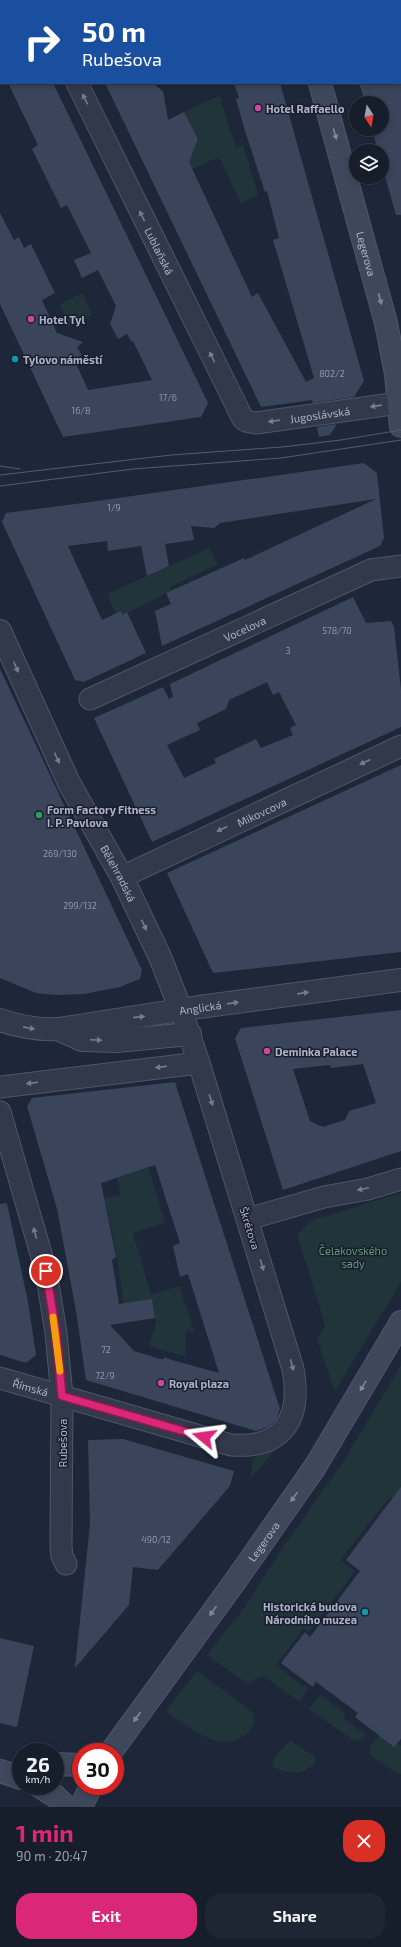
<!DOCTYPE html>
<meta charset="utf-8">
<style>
:root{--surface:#161d2b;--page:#1f2633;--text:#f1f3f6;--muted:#9ea2a9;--line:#353b47;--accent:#db2777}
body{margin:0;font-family:"Exo 2",sans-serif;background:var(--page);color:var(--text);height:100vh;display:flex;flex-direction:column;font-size:15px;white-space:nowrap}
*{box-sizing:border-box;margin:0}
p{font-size:13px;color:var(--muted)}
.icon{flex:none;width:22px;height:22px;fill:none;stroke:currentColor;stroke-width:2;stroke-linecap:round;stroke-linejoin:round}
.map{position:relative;height:1807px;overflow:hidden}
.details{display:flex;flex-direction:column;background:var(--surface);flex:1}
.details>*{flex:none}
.hud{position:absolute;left:0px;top:0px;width:401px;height:84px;box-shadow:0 2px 6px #0003,0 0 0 1px var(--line);background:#1a4fa0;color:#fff;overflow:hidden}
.needle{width:26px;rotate:169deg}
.buttons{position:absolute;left:349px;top:96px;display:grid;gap:8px}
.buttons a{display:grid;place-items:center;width:40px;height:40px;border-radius:50%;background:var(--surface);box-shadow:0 2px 6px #0003,0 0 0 1px var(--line);font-size:20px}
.speed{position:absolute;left:12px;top:1743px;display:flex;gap:8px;font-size:20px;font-weight:700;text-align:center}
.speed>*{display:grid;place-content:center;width:52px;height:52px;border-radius:50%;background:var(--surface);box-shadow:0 2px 6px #0003,0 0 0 1px var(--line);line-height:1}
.speed small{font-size:10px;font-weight:400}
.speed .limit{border:6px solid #d22;background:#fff;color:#111}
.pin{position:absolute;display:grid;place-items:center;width:34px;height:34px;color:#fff;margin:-17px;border:2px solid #fff;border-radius:50%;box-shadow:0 1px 4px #0007}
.me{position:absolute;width:44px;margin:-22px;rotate:286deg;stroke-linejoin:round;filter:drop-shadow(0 0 3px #0008)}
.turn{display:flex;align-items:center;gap:14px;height:84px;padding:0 16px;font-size:18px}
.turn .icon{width:52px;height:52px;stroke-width:2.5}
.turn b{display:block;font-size:28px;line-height:34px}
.round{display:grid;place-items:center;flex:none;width:42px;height:42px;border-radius:16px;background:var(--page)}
.head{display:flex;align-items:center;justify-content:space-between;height:68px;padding:0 16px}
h1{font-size:24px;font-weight:700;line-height:30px;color:var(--accent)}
.action{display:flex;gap:8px;margin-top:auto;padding:8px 16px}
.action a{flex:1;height:46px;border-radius:16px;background:var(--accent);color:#fff;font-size:16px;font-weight:700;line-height:46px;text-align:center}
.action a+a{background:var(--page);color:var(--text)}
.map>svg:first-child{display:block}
.green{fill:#20343a}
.building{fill:#3a445a;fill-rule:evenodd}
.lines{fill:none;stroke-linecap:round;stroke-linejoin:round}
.minor-casing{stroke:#4f5668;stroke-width:23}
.tertiary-casing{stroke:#4f5668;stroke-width:24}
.secondary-casing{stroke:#4f5668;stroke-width:24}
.minor{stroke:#32394a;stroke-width:21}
.tertiary{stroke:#32394a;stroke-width:22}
.secondary{stroke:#3f475d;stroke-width:22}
.tram{stroke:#535c71;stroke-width:1}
.oneway{fill:#757c8f}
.oneway2{fill:#80889d}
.route-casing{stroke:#8e194d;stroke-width:10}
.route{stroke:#db2777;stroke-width:7}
.slow{stroke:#f59e0b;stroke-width:7}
.hotel-dot{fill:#d1479c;stroke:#181e2e;stroke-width:1.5}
.culture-dot{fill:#0f9aa8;stroke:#181e2e;stroke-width:1.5}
.leisure-dot{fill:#2e9e5b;stroke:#181e2e;stroke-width:1.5}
.labels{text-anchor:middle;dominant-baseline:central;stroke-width:3;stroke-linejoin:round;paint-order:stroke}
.number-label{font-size:9px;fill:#9097ac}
.poi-label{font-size:11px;font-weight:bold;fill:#acb3c7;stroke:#181e2e;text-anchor:start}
.street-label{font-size:11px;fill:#acb3c7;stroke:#181e2e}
.park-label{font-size:11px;fill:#629974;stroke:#181e2e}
</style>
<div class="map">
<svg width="401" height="1807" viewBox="0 0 401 1807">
<rect width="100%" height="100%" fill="#1e2739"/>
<!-- green -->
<g class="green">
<path d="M219 96 236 148 243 145 258 195 241 203 219 157 192 169 182 149 193 152 198 139 184 112Z"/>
<path d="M82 293 92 315 69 327 60 304Z"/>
<path d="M210 548 217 565 170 587 171 591 122 615 121 611 116 614 107 594Z"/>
<path d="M148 1167 165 1223 133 1233 151 1295 179 1286 195 1333 186 1331 185 1356 149 1346 156 1323 152 1300 124 1304 114 1241 104 1198 121 1194 117 1178Z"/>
<path d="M401 1193V1282L335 1391 317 1339 325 1327 323 1317 297 1235 310 1221Z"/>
<path d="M401 1365V1505L390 1497 340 1560 355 1571 309 1632 304 1628 276 1665 304 1687 305 1685 309 1688 299 1701 263 1676 254 1679 251 1683H247L207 1655 244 1608 281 1550 343 1462Z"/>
<path d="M280 1444 251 1478C252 1452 257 1453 280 1444Z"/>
<path d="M197 1671 251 1711C255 1718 255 1724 250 1730 224 1759 189 1727 166 1711Z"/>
<path d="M320 1695 345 1713 344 1719 365 1734 358 1741H354L309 1709Z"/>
<path d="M379 1735 394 1747 397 1743 401 1746V1774L396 1773 370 1754V1747Z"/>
<path d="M291 1741 315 1757 314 1764C303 1775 287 1775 274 1767V1759L287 1743Z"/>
</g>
<!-- building -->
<g class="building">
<path d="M8 83H53L208 403 201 417 63 437 0 304V213L14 240 19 237 24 248 31 244 55 293 42 300 57 333 83 342 77 347 82 355 74 359 88 390 152 380 133 341H131L127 334 118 339 110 324 116 306 98 270 82 278 74 260 91 253 67 205 61 208 32 149 38 145Z"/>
<path d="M105 83H152L163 91 168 120 184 112 198 139 189 162 252 297 258 293 306 382 314 378 273 240 279 238 267 191 265 192 245 131 236 99 239 98 234 83H280L364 381 354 397 313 403 312 400 261 407Z"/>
<path d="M359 83H401V215H396L382 165V151H378L372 129H382V103H365Z"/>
<path d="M337 424 330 435 319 437 317 427Z"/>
<path d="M364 463 377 473 384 538 380 546 162 646 155 611 171 604 166 593 244 558 245 560 376 499 220 523 214 528 191 526 194 540 165 544 169 566 147 576 141 546 108 551 107 541 68 546 102 620 121 611 122 615 127 612 146 653 84 682 75 680 2 522 6 513 83 503Z"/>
<path d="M353 597 366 623 391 621 394 627 401 689V727L152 842 94 718 163 687 169 699 173 697 170 684ZM267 682 273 695 279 692 296 725 290 728 293 735 261 748 256 739 214 759 216 763 184 778 167 745 200 730 197 723 226 709 229 700Z"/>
<path d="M0 669 142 970 140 979 120 987 84 994 56 995 36 993 0 978Z"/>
<path d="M401 765V952L213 973 167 873Z"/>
<path d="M401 1010V1151L283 1190 235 1038 241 1028ZM363 1064 376 1103 349 1111 345 1120 323 1127 310 1121 293 1069 330 1065 331 1068Z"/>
<path d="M175 1082 280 1409 276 1420 269 1426 260 1430 256 1431 86 1380 76 1311 57 1209 27 1106 32 1098ZM155 1165 180 1243 173 1246 180 1277 188 1274 219 1373 172 1360 164 1357V1359H160L134 1351 110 1325 155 1318 152 1299 119 1304 112 1260 116 1257 101 1183Z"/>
<path d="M7 1203 28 1302 36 1355 26 1363 0 1355V1204Z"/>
<path d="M123 1439 234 1471 230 1486 158 1570 133 1567 129 1605 75 1668 90 1524 88 1440Z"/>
<path d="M401 1487V1739L394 1747 355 1717 358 1713 316 1682 313 1687 281 1663 305 1632 310 1637 360 1571 346 1560Z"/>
<path d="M0 1638 34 1646 17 1727 0 1723Z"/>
</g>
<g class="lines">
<!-- minor casing -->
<g class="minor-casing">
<g id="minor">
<path d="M36 0 37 1"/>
<path id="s1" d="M77 83 243 419 246 421 256 423 399 403"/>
<path id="s2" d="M90 699 371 570 401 566"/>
<path id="s3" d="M122 877 401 746"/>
<path d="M0 1087 199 1063"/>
<path d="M0 1112 46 1271 56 1333 62 1396 61 1547 62 1556 66 1564"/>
<path d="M248 1219 324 1197 368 1189 401 1179"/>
<path id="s4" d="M0 1378 231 1445C284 1449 302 1418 293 1369L199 1063 181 1010"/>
</g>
</g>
<!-- tertiary casing -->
<g class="tertiary-casing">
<g id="tertiary">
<path id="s5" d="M0 631 69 783 122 877 160 957 181 1010"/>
<path id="s6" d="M0 1020C20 1027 38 1030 59 1029L199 1007 401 980"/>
<path d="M62 1031 82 1040 116 1041 190 1034"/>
</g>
</g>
<!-- secondary casing -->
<g class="secondary-casing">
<g id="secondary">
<path d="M297 0V1"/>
<path id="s7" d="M320 83 386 323 396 374 401 426"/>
<path id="s8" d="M111 1752 236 1580 315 1467 401 1322"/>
<path d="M55 1764 81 1765"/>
<path d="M0 1771 21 1778"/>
<path d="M39 1786 55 1796 66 1807"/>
<path d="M81 1807 91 1786"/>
</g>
</g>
<!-- minor -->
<use href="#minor" class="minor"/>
<!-- tertiary -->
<use href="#tertiary" class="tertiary"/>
<!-- secondary -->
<use href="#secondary" class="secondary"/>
<!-- tram -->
<g class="tram">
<path d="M0 466 20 469"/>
<path d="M0 475 171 455 282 447 341 440 401 430"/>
<path d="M0 486 133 469 281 458 401 440"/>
</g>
</g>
<!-- one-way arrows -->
<defs><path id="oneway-solid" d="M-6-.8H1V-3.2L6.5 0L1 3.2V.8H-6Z"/></defs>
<g class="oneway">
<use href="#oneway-solid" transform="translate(85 99) rotate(-116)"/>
<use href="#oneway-solid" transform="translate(142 216) rotate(-116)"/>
<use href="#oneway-solid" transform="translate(212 357) rotate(-116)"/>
<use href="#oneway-solid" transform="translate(376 406) rotate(172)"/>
<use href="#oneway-solid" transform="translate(274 421) rotate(172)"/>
<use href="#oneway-solid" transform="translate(16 667) rotate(66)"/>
<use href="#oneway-solid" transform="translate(57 758) rotate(65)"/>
<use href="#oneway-solid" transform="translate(365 762) rotate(155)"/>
<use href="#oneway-solid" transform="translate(222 829) rotate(155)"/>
<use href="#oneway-solid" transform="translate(144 925) rotate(65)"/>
<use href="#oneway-solid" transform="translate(303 993) rotate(-8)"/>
<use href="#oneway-solid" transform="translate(233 1003) rotate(-8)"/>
<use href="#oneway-solid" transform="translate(139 1017) rotate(-6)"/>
<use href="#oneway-solid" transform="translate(29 1028) rotate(11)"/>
<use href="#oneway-solid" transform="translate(96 1040) rotate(2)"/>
<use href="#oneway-solid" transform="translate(161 1067) rotate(173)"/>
<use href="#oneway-solid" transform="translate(32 1083) rotate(173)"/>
<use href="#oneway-solid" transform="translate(211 1100) rotate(73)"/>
<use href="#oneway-solid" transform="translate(363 1189) rotate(168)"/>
<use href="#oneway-solid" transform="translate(35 1233) rotate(-105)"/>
<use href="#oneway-solid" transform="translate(262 1265) rotate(73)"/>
<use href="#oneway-solid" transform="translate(292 1365) rotate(75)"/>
</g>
<g class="oneway2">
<use href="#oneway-solid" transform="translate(335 134) rotate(74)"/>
<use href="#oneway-solid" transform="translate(380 299) rotate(75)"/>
<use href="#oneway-solid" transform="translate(363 1386) rotate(121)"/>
<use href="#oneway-solid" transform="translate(294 1497) rotate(125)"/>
<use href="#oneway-solid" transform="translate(213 1611) rotate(126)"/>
<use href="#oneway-solid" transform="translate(137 1717) rotate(126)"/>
</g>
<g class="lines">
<!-- route casing -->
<g class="route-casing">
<path id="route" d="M46 1271 56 1333 62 1396 204 1437"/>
</g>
<!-- route -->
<use href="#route" class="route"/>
<!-- slow -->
<path class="slow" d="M53 1317 60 1371"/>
</g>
<!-- markers -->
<g class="hotel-dot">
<circle cx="258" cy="108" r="4"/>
<circle cx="31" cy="319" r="4"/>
<circle cx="267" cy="1051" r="4"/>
<circle cx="161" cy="1383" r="4"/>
</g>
<g class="culture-dot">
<circle cx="15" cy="359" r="4"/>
<circle cx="365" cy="1612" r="4"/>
</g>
<circle class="leisure-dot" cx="39" cy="815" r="4"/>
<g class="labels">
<!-- number labels -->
<g class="number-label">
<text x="332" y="373">802/2</text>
<text x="168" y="397">17/6</text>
<text x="81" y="410">16/8</text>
<text x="114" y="507">1/9</text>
<text x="337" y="630">578/70</text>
<text x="288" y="650">3</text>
<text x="60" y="853">269/130</text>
<text x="80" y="905">299/132</text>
<text x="106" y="1349">72</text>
<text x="105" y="1375">72/9</text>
<text x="156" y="1539">490/12</text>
</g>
<!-- poi labels -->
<g class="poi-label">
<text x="266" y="108">Hotel Raffaello</text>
<text x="39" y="319">Hotel Tyl</text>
<text x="23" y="359">Tylovo náměstí</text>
<text x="47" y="809">Form Factory Fitness<tspan x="47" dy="13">I. P. Pavlova</tspan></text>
<text x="275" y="1051">Deminka Palace</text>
<text x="169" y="1383">Royal plaza</text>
<text x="357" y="1606" text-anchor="end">Historická budova<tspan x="357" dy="13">Národního muzea</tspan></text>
</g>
<!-- street labels -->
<g class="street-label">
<text stroke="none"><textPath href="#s1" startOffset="187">Lublaňská</textPath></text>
<text stroke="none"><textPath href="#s7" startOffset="177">Legerova</textPath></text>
<text stroke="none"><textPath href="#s1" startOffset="453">Jugoslávská</textPath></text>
<text stroke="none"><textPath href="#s2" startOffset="170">Vocelova</textPath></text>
<text stroke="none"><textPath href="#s3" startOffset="154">Mikovcova</textPath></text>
<text stroke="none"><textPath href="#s5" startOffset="270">Bělehradská</textPath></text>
<text stroke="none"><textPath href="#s6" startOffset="203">Anglická</textPath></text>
<text transform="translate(250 1228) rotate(73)">Škrétova</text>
<text stroke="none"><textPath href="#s4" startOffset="32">Římská</textPath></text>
<text transform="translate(62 1443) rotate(-90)">Rubešova</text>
<text stroke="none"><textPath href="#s8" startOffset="260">Legerova</textPath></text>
</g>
<!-- park labels -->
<g class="park-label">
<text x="353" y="1250">Čelakovského<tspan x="353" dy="13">sady</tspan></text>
</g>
</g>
</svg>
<div class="buttons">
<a><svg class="needle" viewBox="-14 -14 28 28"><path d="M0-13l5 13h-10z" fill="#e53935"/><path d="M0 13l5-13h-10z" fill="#9ea2a9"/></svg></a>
<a><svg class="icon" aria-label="layers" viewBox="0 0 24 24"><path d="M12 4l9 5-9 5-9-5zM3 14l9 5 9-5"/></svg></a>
</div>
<div class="speed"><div>26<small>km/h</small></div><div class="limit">30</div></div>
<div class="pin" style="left:46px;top:1271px;background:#d93025"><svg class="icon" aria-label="arrive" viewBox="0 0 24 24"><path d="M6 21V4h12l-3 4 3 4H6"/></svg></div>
<svg class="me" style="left:204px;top:1437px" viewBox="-20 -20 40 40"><path d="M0-17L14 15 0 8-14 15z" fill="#db2777" stroke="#fff" stroke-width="4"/></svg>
<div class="hud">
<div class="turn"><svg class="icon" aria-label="right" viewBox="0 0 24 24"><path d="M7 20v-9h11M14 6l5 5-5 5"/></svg><div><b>50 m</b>Rubešova</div></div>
</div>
</div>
<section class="details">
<div class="head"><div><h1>1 min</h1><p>90 m · 20:47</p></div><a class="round" style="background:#d93025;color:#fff"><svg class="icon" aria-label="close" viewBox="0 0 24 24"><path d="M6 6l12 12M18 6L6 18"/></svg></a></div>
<div class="action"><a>Exit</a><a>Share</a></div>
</section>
